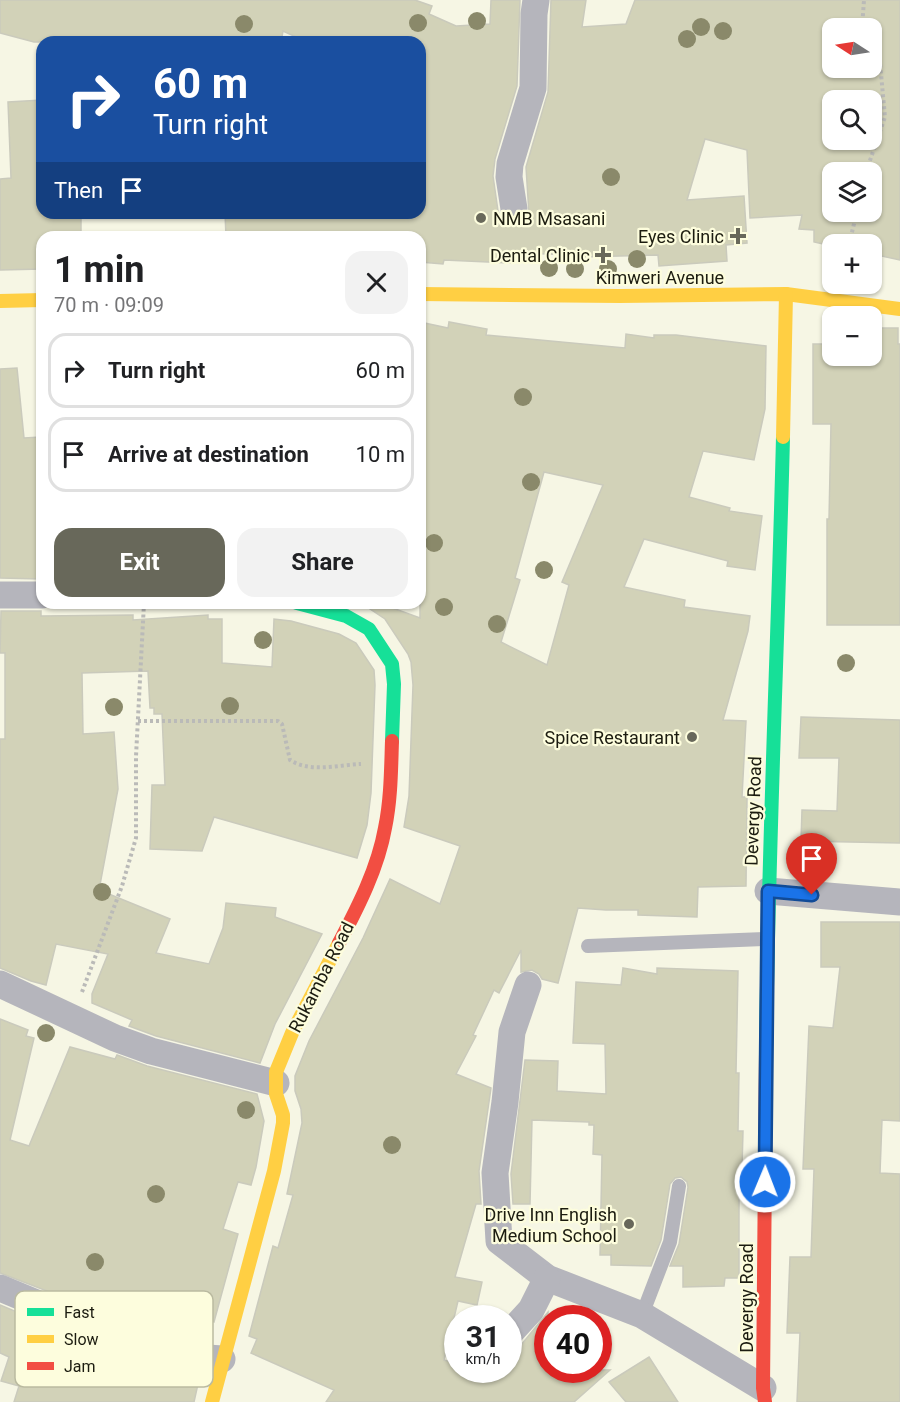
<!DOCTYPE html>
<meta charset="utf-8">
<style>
:root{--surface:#fff;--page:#f2f2f2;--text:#202124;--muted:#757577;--line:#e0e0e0;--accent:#68685a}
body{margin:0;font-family:Roboto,sans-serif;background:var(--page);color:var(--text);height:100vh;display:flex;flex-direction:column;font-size:22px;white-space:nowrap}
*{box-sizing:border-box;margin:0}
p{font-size:20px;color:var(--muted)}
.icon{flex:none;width:33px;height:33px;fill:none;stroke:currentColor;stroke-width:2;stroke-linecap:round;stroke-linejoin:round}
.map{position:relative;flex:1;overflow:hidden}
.panel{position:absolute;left:36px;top:231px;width:390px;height:378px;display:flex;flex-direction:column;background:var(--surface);border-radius:18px;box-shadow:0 2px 4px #0004}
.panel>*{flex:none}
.top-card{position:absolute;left:36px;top:36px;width:390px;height:183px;border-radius:18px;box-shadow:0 2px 4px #0004;background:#1a4fa0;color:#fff;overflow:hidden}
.needle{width:39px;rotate:282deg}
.fabs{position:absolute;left:822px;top:18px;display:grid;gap:12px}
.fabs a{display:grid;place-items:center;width:60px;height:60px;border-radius:12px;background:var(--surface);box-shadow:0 2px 4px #0004;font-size:30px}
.speed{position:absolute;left:444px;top:1305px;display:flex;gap:12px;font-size:30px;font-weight:700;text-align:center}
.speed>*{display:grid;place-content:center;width:78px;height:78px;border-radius:50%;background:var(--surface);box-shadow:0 2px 4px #0004;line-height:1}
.speed small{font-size:15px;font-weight:400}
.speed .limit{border:9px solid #d22;background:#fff;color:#111}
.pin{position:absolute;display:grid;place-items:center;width:51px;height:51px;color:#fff;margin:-62px -26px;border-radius:50% 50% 50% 0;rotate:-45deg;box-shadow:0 0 6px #0007}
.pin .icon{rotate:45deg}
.me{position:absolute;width:66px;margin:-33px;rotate:1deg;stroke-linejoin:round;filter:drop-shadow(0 0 4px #0008)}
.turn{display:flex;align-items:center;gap:21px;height:126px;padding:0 18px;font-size:27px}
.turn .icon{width:78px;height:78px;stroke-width:2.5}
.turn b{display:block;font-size:42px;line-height:51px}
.then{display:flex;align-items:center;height:57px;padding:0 18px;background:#0003;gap:12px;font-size:22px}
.round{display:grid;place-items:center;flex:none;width:63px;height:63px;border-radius:18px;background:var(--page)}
.overview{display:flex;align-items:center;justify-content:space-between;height:102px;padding:0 18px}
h1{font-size:36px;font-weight:700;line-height:45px}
.action{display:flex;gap:12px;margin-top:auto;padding:12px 18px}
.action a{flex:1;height:69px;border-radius:18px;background:var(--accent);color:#fff;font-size:24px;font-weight:700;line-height:69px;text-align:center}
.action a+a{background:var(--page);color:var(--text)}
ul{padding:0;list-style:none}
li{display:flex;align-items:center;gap:18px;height:75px;margin:0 12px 9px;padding:0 6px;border:3px solid var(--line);border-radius:18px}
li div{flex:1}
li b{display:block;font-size:22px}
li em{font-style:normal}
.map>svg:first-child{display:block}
.building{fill:#d2d2b8;stroke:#cacabc;stroke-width:1.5;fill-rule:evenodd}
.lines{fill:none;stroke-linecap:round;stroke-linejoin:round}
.path{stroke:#babab8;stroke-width:4;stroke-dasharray:3 3;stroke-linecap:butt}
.lane{stroke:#b5b5bc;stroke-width:14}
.street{stroke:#b5b5bc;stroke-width:27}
.fast{stroke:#16e098;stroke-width:14}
.slow{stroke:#ffcf43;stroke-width:14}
.jam{stroke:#f24e42;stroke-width:14}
.tree{fill:#8a896a}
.route-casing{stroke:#114b97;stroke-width:15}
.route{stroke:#1a73e8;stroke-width:10}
.poi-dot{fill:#68685a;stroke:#fdfddd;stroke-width:2}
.labels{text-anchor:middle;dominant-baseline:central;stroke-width:4.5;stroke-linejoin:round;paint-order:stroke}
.poi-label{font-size:18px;fill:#1c1c10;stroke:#fdfddd;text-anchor:end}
.street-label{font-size:18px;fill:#1c1c10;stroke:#fdfddd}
.key{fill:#fdfddd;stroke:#babaa0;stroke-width:1.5}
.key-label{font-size:16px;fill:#1c1c10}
</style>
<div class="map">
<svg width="900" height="1402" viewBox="0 0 900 1402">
<rect width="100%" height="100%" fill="#f6f6e4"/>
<!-- building -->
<g class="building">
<path d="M0 0H415L432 6 429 14 456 26 490 24 491 0H520L517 86 495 159 493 176 498 211 501 218 508 223 516 225 524 221 529 214 526 167 548 92 551 0H586L582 27 626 24 635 0H900V260L872 254V244H832V246L814 242V230L799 229 802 215 750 218 747 150 705 139 687 200 744 196 747 243 726 245 727 261 659 266 658 255 582 257V255L513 253 512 263 444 260 443 264 420 262V237H226L225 213H420V42H307L283 31 281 42H34L0 33ZM832 28H872V68H832ZM832 100H872V140H832ZM832 172H872V212H832Z"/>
<path d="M42 100V213H81V237H42V269L0 270V179L11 178 8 102Z"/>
<path d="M420 322 448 328 449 322 487 329 486 335 625 348 626 334 654 338V335H676L766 346 765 409 754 460 703 451 689 497 730 508 729 511 762 516 755 570 727 566 728 561 644 539 624 587 685 600 684 607 750 616 748 631 723 720 746 721 742 797H747L746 886 698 887 697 917 638 915V910H606L578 908 558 983 542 979 539 974 532 970 521 972V950L499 993 494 990 473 1035 476 1036 456 1074 491 1088 479 1171 481 1204H476L455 1277 482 1282 477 1305 458 1301 444 1360 458 1364V1370H508V1361L548 1312V1370H610L574 1402H326L334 1390 251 1353 257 1339 249 1336 273 1246 278 1248 293 1195 287 1194 302 1123 301 1109 295 1091V1076L309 1041 363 938 390 879 440 904 460 846 404 827 409 796 413 685 411 662 408 654 385 619 361 603H379L420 618ZM544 472 603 485 562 582 569 585 547 665 501 642 520 580 515 578Z"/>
<path d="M872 328H898V344H900V625H827V519H829L831 424H813V344H832V356H872Z"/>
<path d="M17 368 24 438 40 437 42 498 40 579 0 578V369Z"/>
<path d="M1 611H41V616L133 615V620L208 615V619H222V663L272 667 274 619 291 621 339 634 356 643 374 670 375 685 371 793 367 825 357 858 214 817 202 851 150 849 152 785H165L162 714H154V708H150L148 671 82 673 83 734 114 732 118 789 99 890 170 919 156 953 209 964 223 928 226 903 276 908 275 917 322 934 275 1024 260 1063 156 1036 129 1026 132 1020 92 1003V994L108 954 56 944 46 985 31 981 0 968V739H5V653H0Z"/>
<path d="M801 717 900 720V843L801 841 802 810 837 811 839 758H799Z"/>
<path d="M821 922H900V1121L882 1120 880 1173 900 1174V1402H797L800 1333H787L790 1257H811L814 1169H803L809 1026 833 1028 840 967H821Z"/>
<path d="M623 968 657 974V968L738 971 736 1073H739L738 1131H743L742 1168H739V1278H725L724 1286 683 1287V1266H670L679 1244 688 1187 687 1182 681 1177 675 1178 670 1184 661 1240 651 1266 611 1265V1255H600L602 1155 593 1154 594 1125H589V1122L532 1120 530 1204H513L511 1174 525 1060 558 1061 557 1091 606 1094 605 1044 573 1043 576 982 621 985Z"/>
<path d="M0 1019 28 1030 26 1036 34 1038 10 1140 29 1146 70 1047 115 1059 117 1055 147 1066 257 1094 264 1121 256 1167 251 1185 238 1182 223 1229 238 1234 214 1322 210 1320 203 1342 181 1340 164 1336 0 1273Z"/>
<path d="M0 1305 105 1349 154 1366 200 1375 194 1402H14L19 1386 1 1381 9 1357 0 1353Z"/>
<path d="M649 1357 678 1402H626L609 1382Z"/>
</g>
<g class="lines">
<!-- path -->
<g class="path">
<path d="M862 28 864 0"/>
<path d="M866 172 885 117 878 41 872 37"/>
<path d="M849 244 857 212"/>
<path d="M138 721H278L282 724 290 760C310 773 338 765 361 764"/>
<path d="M82 992 122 886 136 838V756L144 603"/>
</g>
<!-- lane -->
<g class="lane">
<path d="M588 946 767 939"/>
<path d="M642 1315 670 1242 679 1186"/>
</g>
<!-- street -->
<g class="street">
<path d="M514 209 509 177 510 164 533 88 534 14 536 0"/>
<path d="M0 595H42"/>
<path d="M768 891 900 902"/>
<path d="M0 984 115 1038 151 1051 276 1083"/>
<path d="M528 985 512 1032 505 1102 495 1173 499 1241 547 1278 642 1315 763 1388"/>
<path d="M0 1288 111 1334 159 1351 178 1356 222 1359"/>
<path d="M508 1335 531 1310 547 1278"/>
</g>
<!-- fast -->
<g class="fast">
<path d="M297 603 346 616 369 629 392 664 394 684 392 741"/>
<path d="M766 1054C768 849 778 643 783 437"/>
</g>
<!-- slow -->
<g class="slow">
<path d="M420 294 620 296 786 294 900 309"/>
<path d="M0 301 42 300"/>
<path d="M783 437 786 294"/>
<path d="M212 1402 274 1171 283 1123V1115L276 1094V1072L292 1033 339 943"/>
</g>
<!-- jam -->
<g class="jam">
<path d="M339 943C358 907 378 868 385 828 391 799 391 770 392 741"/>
<path d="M765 1402 763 1388 766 1054"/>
</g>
</g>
<!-- trees -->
<g class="tree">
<circle cx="477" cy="21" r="9"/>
<circle cx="418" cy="23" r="9"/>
<circle cx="244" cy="24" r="9"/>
<circle cx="701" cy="27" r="9"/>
<circle cx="723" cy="31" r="9"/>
<circle cx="687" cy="39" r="9"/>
<circle cx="611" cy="177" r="9"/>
<circle cx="637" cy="259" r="9"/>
<circle cx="549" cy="268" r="9"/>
<circle cx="575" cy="269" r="9"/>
<circle cx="608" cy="269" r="9"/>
<circle cx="523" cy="397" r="9"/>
<circle cx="531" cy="482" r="9"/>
<circle cx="434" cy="543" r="9"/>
<circle cx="544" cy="570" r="9"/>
<circle cx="444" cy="607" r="9"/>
<circle cx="497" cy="624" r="9"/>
<circle cx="263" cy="640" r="9"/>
<circle cx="846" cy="663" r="9"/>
<circle cx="230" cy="706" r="9"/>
<circle cx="114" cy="707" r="9"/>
<circle cx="102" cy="892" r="9"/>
<circle cx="46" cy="1033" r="9"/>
<circle cx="246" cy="1110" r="9"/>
<circle cx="392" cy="1145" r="9"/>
<circle cx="156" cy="1194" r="9"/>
<circle cx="95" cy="1262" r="9"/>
</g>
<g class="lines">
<!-- route casing -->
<g class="route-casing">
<path id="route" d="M765 1182 768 891 812 895"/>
</g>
<!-- route -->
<use href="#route" class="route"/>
</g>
<!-- markers -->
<g class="poi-dot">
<circle cx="481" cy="218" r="6"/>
<path d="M735 227h6v6h6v6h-6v6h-6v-6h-6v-6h6z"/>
<path d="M600 246h6v6h6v6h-6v6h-6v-6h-6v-6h6z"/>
<circle cx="692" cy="737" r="6"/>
<circle cx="629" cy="1224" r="6"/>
</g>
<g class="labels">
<!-- poi labels -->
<g class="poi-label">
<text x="493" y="218" text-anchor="start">NMB Msasani</text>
<text x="724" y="236">Eyes Clinic</text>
<text x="590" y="255">Dental Clinic</text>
<text x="680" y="737">Spice Restaurant</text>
<text x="617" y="1214">Drive Inn English<tspan x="617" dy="21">Medium School</tspan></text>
</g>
<!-- street labels -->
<g class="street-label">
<text x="660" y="277">Kimweri Avenue</text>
<text transform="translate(753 811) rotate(-88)">Devergy Road</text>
<text transform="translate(321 977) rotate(-63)">Rukamba Road</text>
<text transform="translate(746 1298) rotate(-90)">Devergy Road</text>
</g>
</g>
<!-- legend -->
<rect x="15" y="1291" width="198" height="96" rx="9" class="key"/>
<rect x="27" y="1308" width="27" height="8" fill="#16e098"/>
<rect x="27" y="1335" width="27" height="8" fill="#ffcf43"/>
<rect x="27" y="1362" width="27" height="8" fill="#f24e42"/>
<g class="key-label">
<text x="64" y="1318">Fast</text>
<text x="64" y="1345">Slow</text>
<text x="64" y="1372">Jam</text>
</g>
</svg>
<div class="fabs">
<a><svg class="needle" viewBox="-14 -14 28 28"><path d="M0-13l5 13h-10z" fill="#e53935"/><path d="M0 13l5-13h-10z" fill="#757577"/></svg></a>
<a><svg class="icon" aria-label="search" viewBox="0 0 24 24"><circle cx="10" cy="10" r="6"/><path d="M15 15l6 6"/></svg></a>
<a><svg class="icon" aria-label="layers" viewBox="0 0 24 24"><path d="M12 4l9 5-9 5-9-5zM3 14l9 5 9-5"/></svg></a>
<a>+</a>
<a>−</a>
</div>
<div class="speed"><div>31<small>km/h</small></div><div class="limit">40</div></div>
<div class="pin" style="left:812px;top:895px;background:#d93025"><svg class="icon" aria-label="arrive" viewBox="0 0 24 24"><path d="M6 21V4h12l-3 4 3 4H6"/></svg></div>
<svg class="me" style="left:765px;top:1182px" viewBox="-20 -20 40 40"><circle r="17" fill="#1a73e8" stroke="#fff" stroke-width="3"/><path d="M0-11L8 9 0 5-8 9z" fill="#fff"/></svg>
<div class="top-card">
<div class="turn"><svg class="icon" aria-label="right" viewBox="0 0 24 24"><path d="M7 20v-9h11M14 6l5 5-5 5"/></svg><div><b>60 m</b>Turn right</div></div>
<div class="then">Then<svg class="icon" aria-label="arrive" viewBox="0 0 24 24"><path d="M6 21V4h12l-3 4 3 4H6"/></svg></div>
</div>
<section class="panel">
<div class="overview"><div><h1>1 min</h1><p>70 m · 09:09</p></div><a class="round"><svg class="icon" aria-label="close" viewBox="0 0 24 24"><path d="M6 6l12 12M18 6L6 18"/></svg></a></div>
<ul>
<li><svg class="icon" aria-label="right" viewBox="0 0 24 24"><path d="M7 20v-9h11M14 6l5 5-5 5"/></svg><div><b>Turn right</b></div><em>60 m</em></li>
<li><svg class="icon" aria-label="arrive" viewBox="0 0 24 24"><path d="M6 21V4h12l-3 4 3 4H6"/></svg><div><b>Arrive at destination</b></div><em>10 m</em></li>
</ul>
<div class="action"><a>Exit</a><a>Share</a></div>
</section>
</div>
